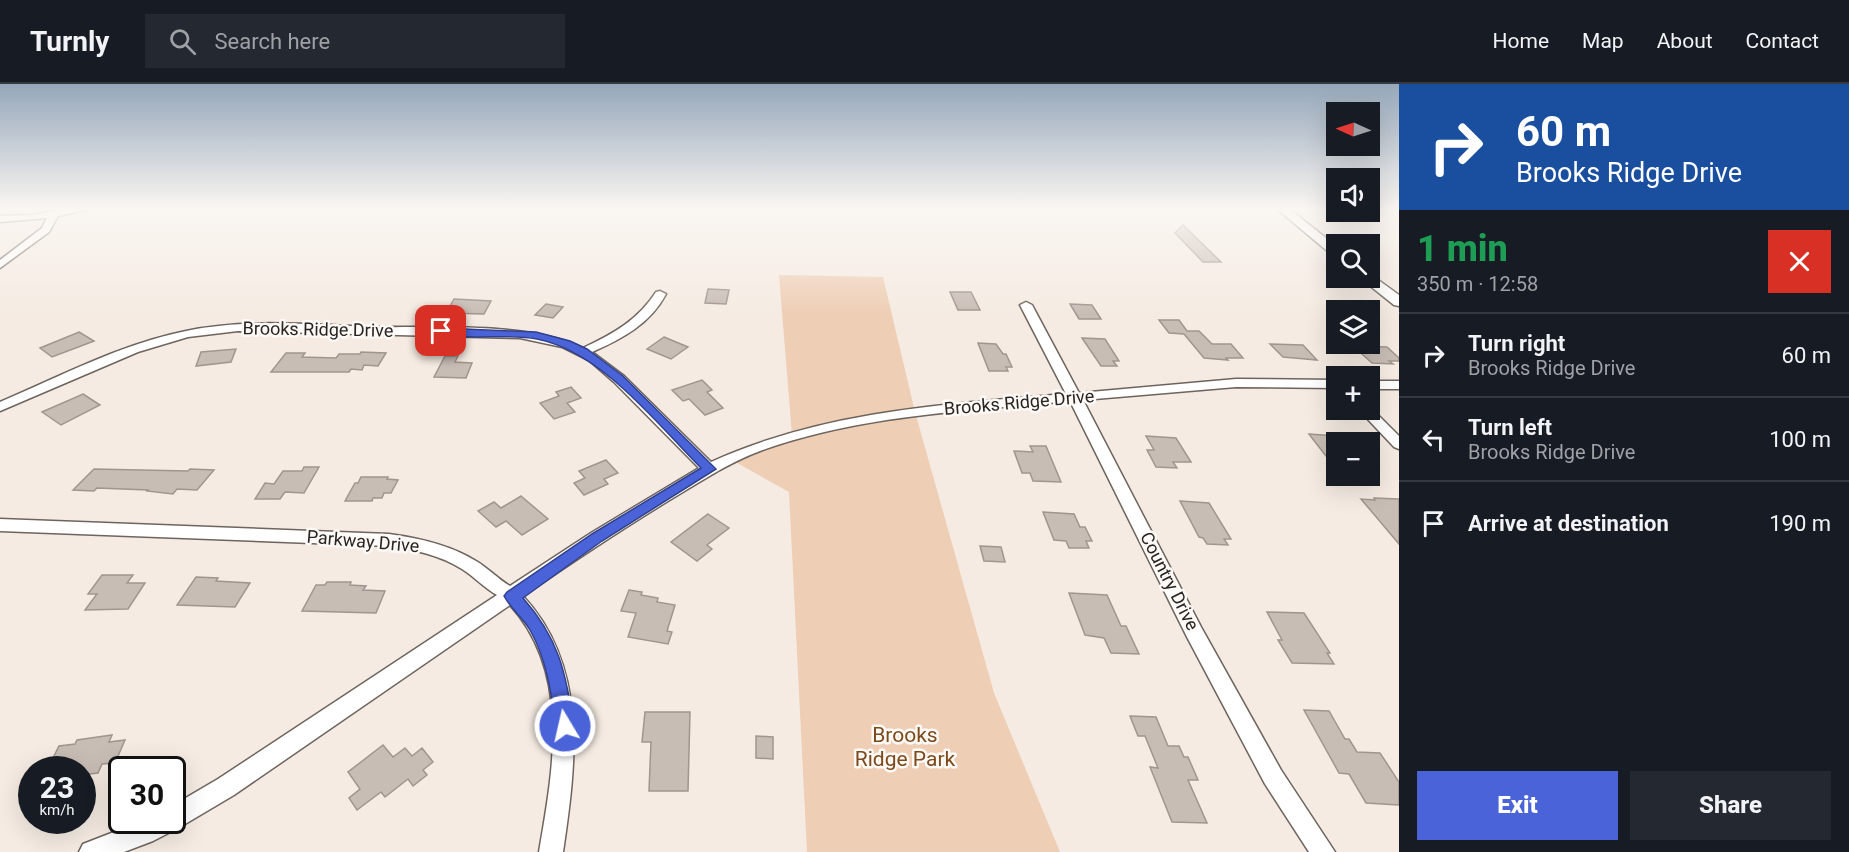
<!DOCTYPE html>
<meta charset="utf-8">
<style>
:root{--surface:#171b24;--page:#242831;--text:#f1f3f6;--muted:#9ea1a6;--line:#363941;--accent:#4b63d8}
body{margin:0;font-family:Roboto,sans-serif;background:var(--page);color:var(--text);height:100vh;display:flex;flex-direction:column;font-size:22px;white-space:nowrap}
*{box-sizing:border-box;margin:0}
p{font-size:20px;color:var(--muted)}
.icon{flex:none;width:33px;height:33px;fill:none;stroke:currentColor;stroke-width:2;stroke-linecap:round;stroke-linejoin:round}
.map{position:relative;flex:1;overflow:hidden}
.drawer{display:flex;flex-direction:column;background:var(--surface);width:450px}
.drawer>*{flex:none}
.top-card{background:#1a4fa0;color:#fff;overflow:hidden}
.needle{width:39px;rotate:273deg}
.controls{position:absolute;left:1326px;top:18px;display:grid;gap:12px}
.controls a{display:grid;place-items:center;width:54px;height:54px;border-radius:0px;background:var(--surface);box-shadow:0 6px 24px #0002;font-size:30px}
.speed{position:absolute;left:18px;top:672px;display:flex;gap:12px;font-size:30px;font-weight:700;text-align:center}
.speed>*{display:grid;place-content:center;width:78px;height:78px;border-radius:50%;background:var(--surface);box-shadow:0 6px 24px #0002;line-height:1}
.speed small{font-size:15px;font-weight:400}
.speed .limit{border:3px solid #111;border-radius:9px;background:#fff;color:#111}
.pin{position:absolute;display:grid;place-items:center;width:51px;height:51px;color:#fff;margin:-26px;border-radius:12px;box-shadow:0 3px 9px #0006}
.me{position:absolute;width:66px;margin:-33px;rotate:351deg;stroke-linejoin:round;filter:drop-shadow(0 0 4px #0008)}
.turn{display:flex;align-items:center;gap:21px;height:126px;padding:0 18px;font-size:27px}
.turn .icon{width:78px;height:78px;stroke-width:2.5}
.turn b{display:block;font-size:42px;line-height:51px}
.round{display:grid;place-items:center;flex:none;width:63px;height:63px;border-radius:0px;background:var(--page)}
.overview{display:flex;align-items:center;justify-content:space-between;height:102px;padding:0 18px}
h1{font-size:36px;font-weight:800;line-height:45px;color:#1e9e55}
.cta{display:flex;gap:12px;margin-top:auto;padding:12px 18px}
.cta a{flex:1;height:69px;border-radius:0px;background:var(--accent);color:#fff;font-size:24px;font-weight:800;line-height:69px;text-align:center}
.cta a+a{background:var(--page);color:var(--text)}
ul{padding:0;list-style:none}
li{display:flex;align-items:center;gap:18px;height:84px;padding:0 18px;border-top:2px solid var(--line)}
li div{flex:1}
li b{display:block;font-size:22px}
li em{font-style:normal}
header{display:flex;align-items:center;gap:36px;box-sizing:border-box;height:84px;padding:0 30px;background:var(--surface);border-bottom:2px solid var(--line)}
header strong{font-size:28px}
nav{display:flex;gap:33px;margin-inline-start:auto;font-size:21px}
.search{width:420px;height:54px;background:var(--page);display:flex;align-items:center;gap:15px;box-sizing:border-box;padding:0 21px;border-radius:0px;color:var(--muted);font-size:22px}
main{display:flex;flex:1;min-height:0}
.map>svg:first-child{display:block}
.green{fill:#eeceb4}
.building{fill:#c8bdb5;stroke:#a0968f;stroke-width:1.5}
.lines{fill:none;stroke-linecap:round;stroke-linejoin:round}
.minor-casing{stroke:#6d645d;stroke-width:3}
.tertiary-casing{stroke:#6d645d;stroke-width:3}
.minor{fill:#fff;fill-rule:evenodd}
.tertiary{fill:#fff;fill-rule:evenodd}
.route{fill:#4b63d8;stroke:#31408c;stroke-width:1.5}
.labels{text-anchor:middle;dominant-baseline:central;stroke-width:5;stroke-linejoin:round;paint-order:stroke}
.street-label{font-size:18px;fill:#282421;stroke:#fdf9f6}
.near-park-label{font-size:21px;fill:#7c4a1b;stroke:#fdf9f6}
</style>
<header>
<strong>Turnly</strong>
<div class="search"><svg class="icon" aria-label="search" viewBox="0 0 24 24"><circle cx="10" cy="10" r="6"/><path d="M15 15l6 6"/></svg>Search here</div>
<nav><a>Home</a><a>Map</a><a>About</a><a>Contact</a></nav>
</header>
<main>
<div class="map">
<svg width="1399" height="768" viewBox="0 0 1399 768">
<rect width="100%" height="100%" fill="#f5ebe2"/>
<!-- green -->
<path class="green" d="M779 191 883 193 915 328 994 609 1060 768H807L789 408 730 375 792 351Z"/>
<!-- building -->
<g class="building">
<path d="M1183 141 1221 178H1203L1175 149Z"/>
<path d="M708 205 729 206 726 220 705 219Z"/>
<path d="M950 208H971L980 226H958Z"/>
<path d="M454 215 491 217 484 230 446 229Z"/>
<path d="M546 220 563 223 553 234 535 231Z"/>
<path d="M1070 220 1092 221 1101 235H1079Z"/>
<path d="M1159 236H1179L1187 247H1199L1212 260H1231L1243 274H1226L1228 276 1204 274 1184 250 1169 249Z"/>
<path d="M79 248 94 257 52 273 40 264Z"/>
<path d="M664 253 688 263 671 275 647 265Z"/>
<path d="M1082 254 1105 255 1119 277H1113L1117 282H1101Z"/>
<path d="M978 259 996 260 1003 270H1006L1012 283H1006L1008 287H989Z"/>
<path d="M1270 260 1303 261 1317 276 1283 273Z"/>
<path d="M1353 262 1387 263 1399 274V277H1389L1393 280 1372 279Z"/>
<path d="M236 265 231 278 196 282 201 268Z"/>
<path d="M361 268 386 269 378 282 364 281 362 286 351 285 349 288H271L286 269H305L302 273 336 274 339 270H360Z"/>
<path d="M445 272H458L455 278 472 279 466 294 434 293Z"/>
<path d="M702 296 712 306 707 308 723 324 705 331 689 315 683 317 672 306Z"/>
<path d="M571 303 581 314 567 319 575 328 554 335 540 319 559 312 556 308Z"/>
<path d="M83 310 100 321 61 341 42 328Z"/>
<path d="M1309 350 1336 352V373L1326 372Z"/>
<path d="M1146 352 1176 354 1191 378H1173L1177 384 1156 383 1147 366H1154Z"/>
<path d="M1030 362H1046L1061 398 1033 397 1030 389H1022L1014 367 1033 368Z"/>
<path d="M606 376 618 389 604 395 608 400 584 411 574 399 585 394 579 387Z"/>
<path d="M304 383H319L304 409 285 408 280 415H255L265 399 274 400 283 387H302Z"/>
<path d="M94 385 188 387 190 385 214 386 197 406 177 405 173 410 147 407 148 406 97 404 94 407 73 406Z"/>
<path d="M361 393H388L387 395 398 396 391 409H384L382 414H373L372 417H345L355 399H358Z"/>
<path d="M521 412 548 435 522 451 506 437 496 443 478 427 494 418 501 424Z"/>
<path d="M1374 414 1399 415V460L1361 415 1375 416Z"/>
<path d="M1180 417 1209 419 1231 455H1224L1228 461 1207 460 1203 454 1199 453Z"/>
<path d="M1043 428 1074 430 1080 443H1085L1092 457H1086L1089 464H1069L1066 457 1054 456Z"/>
<path d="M708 430 729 444 707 461 712 465 697 477 671 458Z"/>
<path d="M980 462 1001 463 1005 478 984 477Z"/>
<path d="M102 491H133L127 499H145L128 525 85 526 97 510H88Z"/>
<path d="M196 493 218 494 216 497 250 499 235 523 177 521Z"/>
<path d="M327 498H351L350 501 366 502 363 506 385 507 376 529 302 527 316 501H325Z"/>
<path d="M629 506 642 508 641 511 658 514 657 518 675 521 667 547 672 548 668 560 628 553 636 529 621 527Z"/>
<path d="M1069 509 1107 511 1121 542H1126L1139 570 1111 569 1104 554 1085 551Z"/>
<path d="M1267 528 1304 529 1330 569H1327L1334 580 1292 579 1278 556H1282Z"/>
<path d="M1304 626 1329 627 1345 655H1349L1357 668 1380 669 1399 698V721L1366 719 1349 690 1339 689Z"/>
<path d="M645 628H690L688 707H649L651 658H642Z"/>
<path d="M1130 632 1156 633 1168 662H1179L1184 673H1188L1198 696H1188L1207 739 1172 738 1150 683 1158 684 1145 652H1138Z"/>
<path d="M112 651 109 658 125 656 115 679 102 680 98 689 82 691V686H47L59 662 75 660 77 656Z"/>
<path d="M756 652 773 653V675L756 674Z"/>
<path d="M383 661 393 673 405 664 412 672 422 664 433 678 423 686 427 691 413 702 408 695 385 713 381 708 357 726 349 714 360 705 348 688Z"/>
</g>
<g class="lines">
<!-- minor casing -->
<g class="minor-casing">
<g id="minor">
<path d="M75 124H94L58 132 49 148 0 184V176L42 144 47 134 0 138V132L31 131Z"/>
<path d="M660 207 666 210C650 240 622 255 592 268L624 292 711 378C823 327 945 320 1066 310L1020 221 1026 218 1032 221 1079 309 1236 295 1336 296V304L1236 303 1083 316 1201 543 1281 686 1335 768H1309L1265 700 1187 553 1070 317C966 327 859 331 760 367 728 379 698 399 668 417 619 447 571 479 523 512 589 583 576 680 563 768H539C553 686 572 589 510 521L234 711 180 743 153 757 124 768H79L83 760 145 736H172V722L218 695 497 511C484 504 475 493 462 485 440 471 415 466 389 462L0 447V435L389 450C419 454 450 461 476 477 488 484 498 495 510 502L591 449 699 384 614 298 590 277 562 263 520 254 238 247 188 253 138 268 0 327V318C61 292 121 260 186 247 248 234 314 241 376 243 436 244 530 238 583 264 613 250 638 236 656 208Z"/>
<rect x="1370" y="297" width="29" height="8"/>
<path d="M1370 323 1399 352V365L1394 363 1359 326H1370Z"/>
</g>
</g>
<!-- tertiary casing -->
<g class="tertiary-casing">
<g id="tertiary">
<path d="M1276 124H1288L1336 162V172L1332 171Z"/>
<path d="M1370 190 1399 211V222L1394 221 1364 197 1363 194H1370Z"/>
</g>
</g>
<!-- minor -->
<use href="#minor" class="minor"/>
<!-- tertiary -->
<use href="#tertiary" class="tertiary"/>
</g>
<!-- sky -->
<linearGradient id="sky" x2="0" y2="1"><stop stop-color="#95a7ba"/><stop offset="0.54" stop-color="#faf6f2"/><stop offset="1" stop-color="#faf6f2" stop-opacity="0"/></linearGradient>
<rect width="1399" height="231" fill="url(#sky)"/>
<!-- route -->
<path class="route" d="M441 244 536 248 570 257 587 265 623 292 716 385 602 457 523 514C560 556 565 588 574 642L572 648 565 651 558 648 556 642C551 609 547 576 530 546 523 534 511 525 504 512L507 508 592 450 701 384C656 339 602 268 537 255 505 249 469 257 437 250L435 247Z"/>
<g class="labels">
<!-- street labels -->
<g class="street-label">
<text transform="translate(318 245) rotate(1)">Brooks Ridge Drive</text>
<text transform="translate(1019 318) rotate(-5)">Brooks Ridge Drive</text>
<text transform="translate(363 457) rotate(5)">Parkway Drive</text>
<text transform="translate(1170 497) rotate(63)">Country Drive</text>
</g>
<!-- near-park labels -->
<g class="near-park-label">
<text x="905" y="651">Brooks<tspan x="905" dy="24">Ridge Park</tspan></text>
</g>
</g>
</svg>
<div class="controls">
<a><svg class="needle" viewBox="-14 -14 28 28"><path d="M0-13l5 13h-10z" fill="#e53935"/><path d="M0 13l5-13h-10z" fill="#9ea1a6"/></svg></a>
<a><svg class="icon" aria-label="sound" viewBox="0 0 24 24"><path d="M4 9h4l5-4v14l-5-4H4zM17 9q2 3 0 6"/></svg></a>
<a><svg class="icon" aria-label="search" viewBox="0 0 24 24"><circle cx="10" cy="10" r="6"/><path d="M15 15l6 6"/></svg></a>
<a><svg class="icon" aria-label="layers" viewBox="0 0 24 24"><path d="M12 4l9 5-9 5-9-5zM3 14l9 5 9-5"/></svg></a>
<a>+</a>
<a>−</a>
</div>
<div class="speed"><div>23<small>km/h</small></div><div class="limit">30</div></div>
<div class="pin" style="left:441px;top:247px;background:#d93025"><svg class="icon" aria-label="arrive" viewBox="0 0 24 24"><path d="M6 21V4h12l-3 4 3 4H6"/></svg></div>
<svg class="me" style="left:565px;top:642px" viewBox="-20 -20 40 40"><circle r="17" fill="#4b63d8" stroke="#fff" stroke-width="3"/><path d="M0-11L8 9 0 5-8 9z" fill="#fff"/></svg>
</div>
<section class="drawer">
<div class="top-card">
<div class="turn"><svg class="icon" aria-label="right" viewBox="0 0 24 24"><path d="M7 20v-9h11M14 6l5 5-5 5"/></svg><div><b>60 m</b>Brooks Ridge Drive</div></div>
</div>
<div class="overview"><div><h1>1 min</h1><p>350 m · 12:58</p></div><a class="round" style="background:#d93025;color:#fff"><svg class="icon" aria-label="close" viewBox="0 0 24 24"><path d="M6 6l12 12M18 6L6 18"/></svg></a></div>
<ul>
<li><svg class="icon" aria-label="right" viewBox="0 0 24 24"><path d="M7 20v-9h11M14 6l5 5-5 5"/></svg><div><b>Turn right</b><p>Brooks Ridge Drive</p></div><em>60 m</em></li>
<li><svg class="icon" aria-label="left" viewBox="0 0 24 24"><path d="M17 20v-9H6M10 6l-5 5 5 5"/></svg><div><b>Turn left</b><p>Brooks Ridge Drive</p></div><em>100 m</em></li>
<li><svg class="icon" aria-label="arrive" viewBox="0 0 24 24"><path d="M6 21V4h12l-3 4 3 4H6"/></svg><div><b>Arrive at destination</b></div><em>190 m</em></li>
</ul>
<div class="cta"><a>Exit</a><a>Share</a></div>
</section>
</main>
